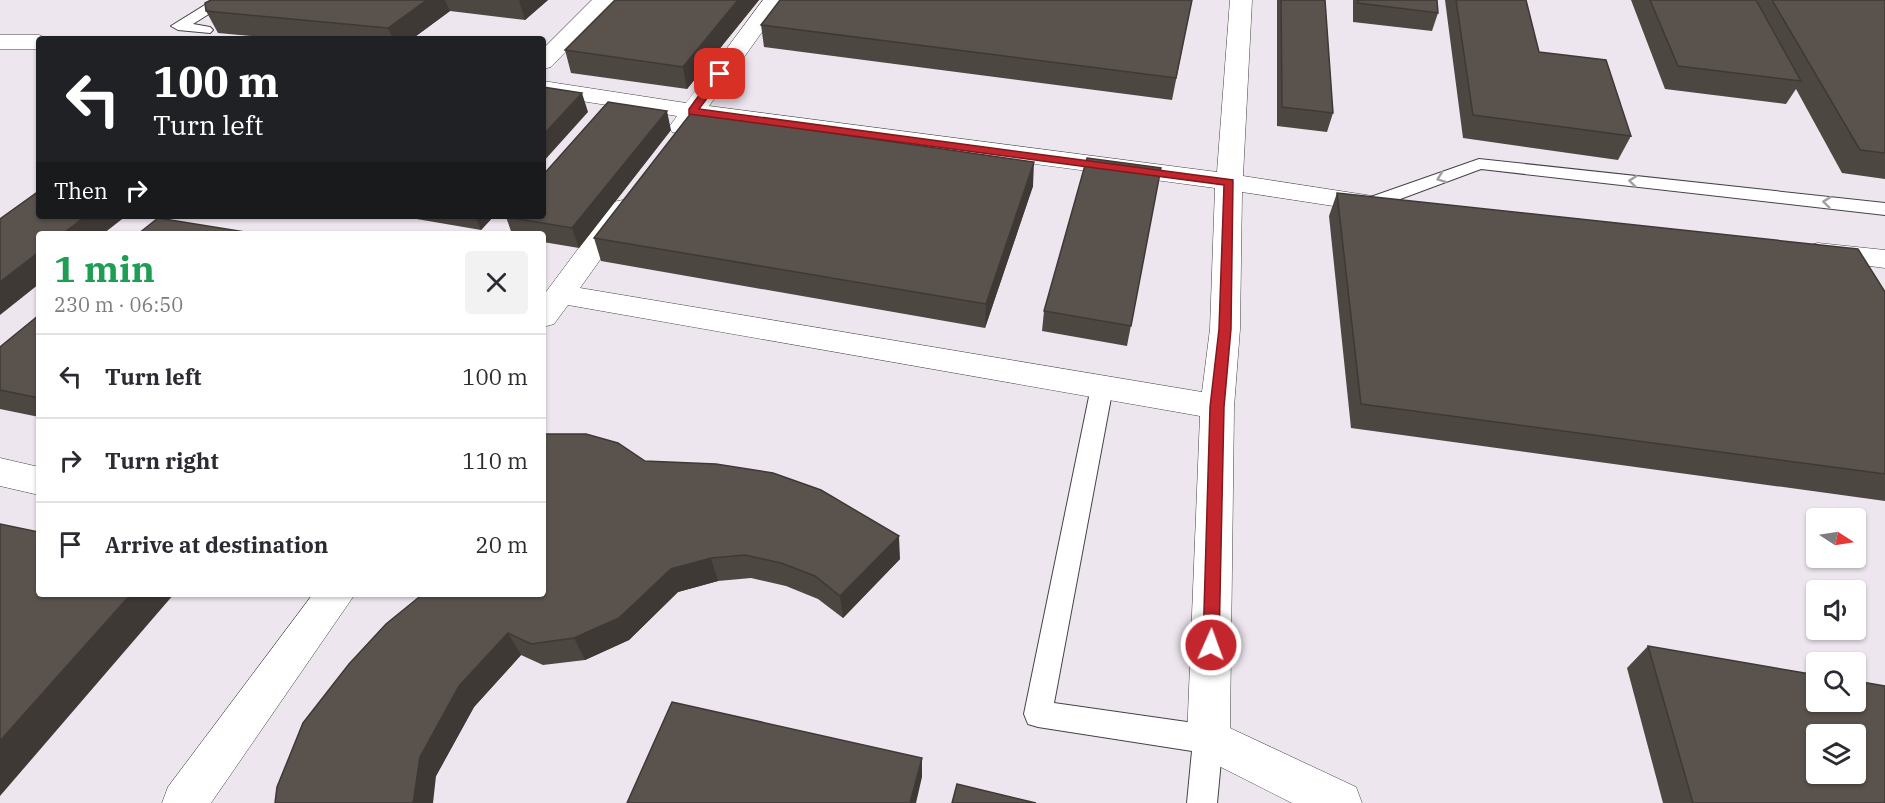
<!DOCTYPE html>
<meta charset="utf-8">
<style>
:root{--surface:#fff;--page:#f2f2f3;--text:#2b2b33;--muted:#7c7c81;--line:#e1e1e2}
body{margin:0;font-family:"IBM Plex Serif",serif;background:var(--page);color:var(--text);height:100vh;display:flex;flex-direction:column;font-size:22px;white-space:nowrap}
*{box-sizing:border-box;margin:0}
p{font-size:20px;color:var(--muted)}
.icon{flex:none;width:33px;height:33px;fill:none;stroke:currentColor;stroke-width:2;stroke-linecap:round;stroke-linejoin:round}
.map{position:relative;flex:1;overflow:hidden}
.panel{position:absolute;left:36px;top:231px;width:510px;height:366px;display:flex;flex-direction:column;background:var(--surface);border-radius:6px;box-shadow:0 2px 4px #0004}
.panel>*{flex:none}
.guide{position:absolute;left:36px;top:36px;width:510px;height:183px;border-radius:6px;box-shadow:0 2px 4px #0004;background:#202124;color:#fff;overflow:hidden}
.needle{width:39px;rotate:102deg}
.controls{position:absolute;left:1806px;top:508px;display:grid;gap:12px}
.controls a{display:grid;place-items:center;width:60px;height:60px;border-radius:6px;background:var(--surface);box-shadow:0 2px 4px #0004;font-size:30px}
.pin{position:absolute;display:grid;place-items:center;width:51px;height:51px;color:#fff;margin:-26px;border-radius:12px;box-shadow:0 3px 9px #0006}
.me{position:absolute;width:66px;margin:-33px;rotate:2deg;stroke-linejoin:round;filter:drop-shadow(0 0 4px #0008)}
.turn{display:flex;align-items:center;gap:21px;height:126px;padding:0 18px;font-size:27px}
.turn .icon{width:78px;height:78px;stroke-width:2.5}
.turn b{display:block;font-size:42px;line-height:51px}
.then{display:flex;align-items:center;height:57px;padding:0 18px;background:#0003;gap:12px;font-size:22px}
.round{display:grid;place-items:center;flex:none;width:63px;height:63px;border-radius:6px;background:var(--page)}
.overview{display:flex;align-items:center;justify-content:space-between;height:102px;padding:0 18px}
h1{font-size:36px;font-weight:800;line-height:45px;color:#1e9e55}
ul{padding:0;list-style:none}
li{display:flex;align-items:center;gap:18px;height:84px;padding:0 18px;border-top:2px solid var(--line)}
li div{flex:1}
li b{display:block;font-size:22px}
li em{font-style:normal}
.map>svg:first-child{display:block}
.industrial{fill:#eee6ef;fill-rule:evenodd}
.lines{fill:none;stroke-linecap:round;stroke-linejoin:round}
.lane-casing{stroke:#444;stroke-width:2}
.street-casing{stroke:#444;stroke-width:1}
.lane{fill:#fff;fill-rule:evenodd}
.street{fill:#fff;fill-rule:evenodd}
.wall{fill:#4d4742}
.shaded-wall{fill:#3f3936}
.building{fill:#5a524d;stroke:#3f3936;stroke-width:1.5;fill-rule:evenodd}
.oneway{stroke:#a0a0a0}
.route{fill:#c4262e;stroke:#7f191e;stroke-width:1.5}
</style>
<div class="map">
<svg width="1885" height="803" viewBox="0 0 1885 803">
<rect width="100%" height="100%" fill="#fffdf5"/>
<!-- industrial -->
<path class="industrial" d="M0 0H1885V803H0ZM39 39H543V216H39ZM39 234H543V594H39ZM1816 519H1856V558H1816ZM1816 591H1856V630H1816ZM1816 663H1856V702H1816ZM1816 735H1856V774H1816Z"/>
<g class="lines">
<!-- lane casing -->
<g class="lane-casing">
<g id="lane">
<path d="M213 0H231L193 24 210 27 213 30 210 33 178 30 171 26Z"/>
<path d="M1479 159 1885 203V215L1481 169 1376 208 1369 210 1360 204 1362 200Z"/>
<path d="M1102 379 1110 381 1113 387 1054 703 1208 725 1218 729 1223 739 1217 803H1187L1192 751 1038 727 1028 724 1024 714 1091 387 1094 381Z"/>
</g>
</g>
<!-- street casing -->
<g class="street-casing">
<g id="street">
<path d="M592 0H615L551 67 543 69V49Z"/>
<path d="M763 0H785L709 106 1217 172 1230 0H1252L1243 176 1379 197 1389 199 1393 205 1389 211 1379 213 1242 192 1240 329 1234 407 1230 728 1356 787 1362 803H1292L1193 753 1187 739 1200 416 568 305 554 324 543 327V296L613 202 623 200 633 202 637 208 580 288 1202 392 1210 329 1215 188 699 119 690 132 681 134 672 132 669 127 677 116 543 95V81L686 103Z"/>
<path d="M0 35H39L48 39H39V49H0Z"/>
<path d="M1818 243 1885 250V268L1808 258 1804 252 1808 246Z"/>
<path d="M0 458 39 467V495L0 486Z"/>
<path d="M313 594H355L211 803H162L168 787Z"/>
</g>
</g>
<!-- lane -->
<use href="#lane" class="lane"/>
<!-- street -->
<use href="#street" class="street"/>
</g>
<!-- wall -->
<g class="wall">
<path d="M211 0H548L525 20 450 11 412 39H283L218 33 206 11Z"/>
<path d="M615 0H759L687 89 571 73 565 50Z"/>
<path d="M1192 0 1172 100 764 47 761 25Z"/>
<path d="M1277 0H1325L1333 113 1327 132 1277 126Z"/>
<path d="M1353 0H1437L1438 13 1432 31 1353 22Z"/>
<path d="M1445 0H1526L1539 52 1631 136 1618 160 1463 138Z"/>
<path d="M1631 0H1885V179L1842 173 1796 89 1786 104 1665 89Z"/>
<path d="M671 130 579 248 543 242V234H512L506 217Z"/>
<path d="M1161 168 1127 346 1042 331 1044 311Z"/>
<path d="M1033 186 985 328 601 261 594 238Z"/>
<path d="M1337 193 1885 292V501L1351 428 1329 216Z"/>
<path d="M404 216H494L481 230 405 217Z"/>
<path d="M39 315V417L0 409V347Z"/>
<path d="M645 461 900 559 843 618 818 599 786 586 751 578 718 581 678 592 629 640 585 660 543 665 521 655 474 707 436 776 275 803Z"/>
<path d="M1648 646 1885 803H1663L1627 668Z"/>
</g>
<!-- shaded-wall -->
<g class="shaded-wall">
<path d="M427 0H445L450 11 412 39H393L388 28Z"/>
<path d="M519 0H548L525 20Z"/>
<path d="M738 0H759L687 89 683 67Z"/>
<path d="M582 93 588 112 543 162V135Z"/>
<path d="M667 111 671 130 579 248 572 228Z"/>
<path d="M1034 162 1033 186 985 328 986 304Z"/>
<path d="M86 216H126L103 234H62Z"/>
<path d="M475 216H494L481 230Z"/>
<path d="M39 252V284L0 315V282Z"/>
<path d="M899 536 900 559 843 618 840 596Z"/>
<path d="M711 558 718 581 678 592 629 640 585 660 574 638 671 569Z"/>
<path d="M131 594H174L0 796V741Z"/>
<path d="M508 633 521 655 474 707 436 776 433 803H413L420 757 459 686Z"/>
<path d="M922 758V777L916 803H910Z"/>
</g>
<!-- building -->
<g class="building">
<path d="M211 0H427L388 28 206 11 205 3Z"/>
<path d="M615 0H738L683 67 565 50Z"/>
<path d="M780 0H1192L1176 78 761 25Z"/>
<path d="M1281 0H1325L1333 113 1282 107Z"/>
<path d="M1358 0H1437L1438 13 1358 3Z"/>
<path d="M1456 0H1526L1539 52 1606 60 1631 136 1473 115Z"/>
<path d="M1650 0H1756L1801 81 1678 66Z"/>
<path d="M1772 0H1885V153L1860 150Z"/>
<path d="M543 87 582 93 543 135Z"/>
<path d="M608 102 667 111 572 228 506 217V216H543V175Z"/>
<path d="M691 113 1034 162 986 304 594 238Z"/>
<path d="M1087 158 1161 168 1131 326 1044 311Z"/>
<path d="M39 191V216H86L62 234H39V252L0 282V219Z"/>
<path d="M1337 193 1858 249 1885 292V474L1361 404Z"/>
<path d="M158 218 258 234H138Z"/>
<path d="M39 315V398L0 390V347Z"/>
<path d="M543 434H586L618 443 645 461 716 464 773 473 821 490 899 536 840 596 815 576 781 563 745 555 711 558 671 569 619 618 574 638 531 644 508 633 459 686 420 757 413 803H275L277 787 303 723 349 664 386 624 423 594H543Z"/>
<path d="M0 524 39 532V594H131L0 741Z"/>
<path d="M1648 646 1816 675V702H1856V681L1885 686V803H1693ZM1816 735H1856V774H1816Z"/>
<path d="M672 702 922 758 910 803H627Z"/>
<path d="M957 784 1036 803H952Z"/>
</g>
<!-- one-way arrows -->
<defs><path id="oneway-chevron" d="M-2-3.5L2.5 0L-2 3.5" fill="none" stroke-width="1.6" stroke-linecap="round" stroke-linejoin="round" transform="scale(1.5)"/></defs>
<g class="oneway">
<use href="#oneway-chevron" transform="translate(1441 178) rotate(160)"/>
<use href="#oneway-chevron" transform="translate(1633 181) rotate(-174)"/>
<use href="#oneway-chevron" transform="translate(1827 202) rotate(-174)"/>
</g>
<!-- route -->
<path class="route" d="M720 71 725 74 699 109 1233 180 1231 329 1224 407 1219 645 1217 651 1211 653 1205 651 1203 645 1210 407 1219 329 1224 185 689 114V109L716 72Z"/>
</svg>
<div class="controls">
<a><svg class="needle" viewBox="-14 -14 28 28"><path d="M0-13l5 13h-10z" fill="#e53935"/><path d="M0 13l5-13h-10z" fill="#7c7c81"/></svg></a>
<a><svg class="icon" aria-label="sound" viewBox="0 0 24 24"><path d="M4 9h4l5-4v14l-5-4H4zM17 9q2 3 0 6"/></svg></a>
<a><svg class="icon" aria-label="search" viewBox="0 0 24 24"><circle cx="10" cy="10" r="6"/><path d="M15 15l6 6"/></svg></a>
<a><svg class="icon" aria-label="layers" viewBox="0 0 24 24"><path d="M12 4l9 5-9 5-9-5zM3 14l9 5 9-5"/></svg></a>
</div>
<div class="pin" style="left:720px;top:74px;background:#d93025"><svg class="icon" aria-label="arrive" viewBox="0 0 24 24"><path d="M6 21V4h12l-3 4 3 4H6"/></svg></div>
<svg class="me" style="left:1211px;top:645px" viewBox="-20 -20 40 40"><circle r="17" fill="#c4262e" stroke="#fff" stroke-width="3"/><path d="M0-11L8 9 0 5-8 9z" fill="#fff"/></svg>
<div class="guide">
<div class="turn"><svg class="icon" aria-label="left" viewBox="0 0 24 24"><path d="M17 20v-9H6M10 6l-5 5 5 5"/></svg><div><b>100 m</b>Turn left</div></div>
<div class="then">Then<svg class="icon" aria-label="right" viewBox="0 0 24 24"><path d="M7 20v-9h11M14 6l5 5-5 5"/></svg></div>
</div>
<section class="panel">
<div class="overview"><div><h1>1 min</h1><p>230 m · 06:50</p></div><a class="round"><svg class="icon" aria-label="close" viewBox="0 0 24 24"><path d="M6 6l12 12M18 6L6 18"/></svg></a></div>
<ul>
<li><svg class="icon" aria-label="left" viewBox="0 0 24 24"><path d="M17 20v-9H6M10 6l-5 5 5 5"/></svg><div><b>Turn left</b></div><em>100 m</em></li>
<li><svg class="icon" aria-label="right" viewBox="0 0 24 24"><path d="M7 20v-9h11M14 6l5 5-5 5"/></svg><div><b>Turn right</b></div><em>110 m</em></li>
<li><svg class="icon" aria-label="arrive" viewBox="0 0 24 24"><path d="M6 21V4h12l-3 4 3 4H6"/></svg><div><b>Arrive at destination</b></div><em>20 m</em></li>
</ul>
</section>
</div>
